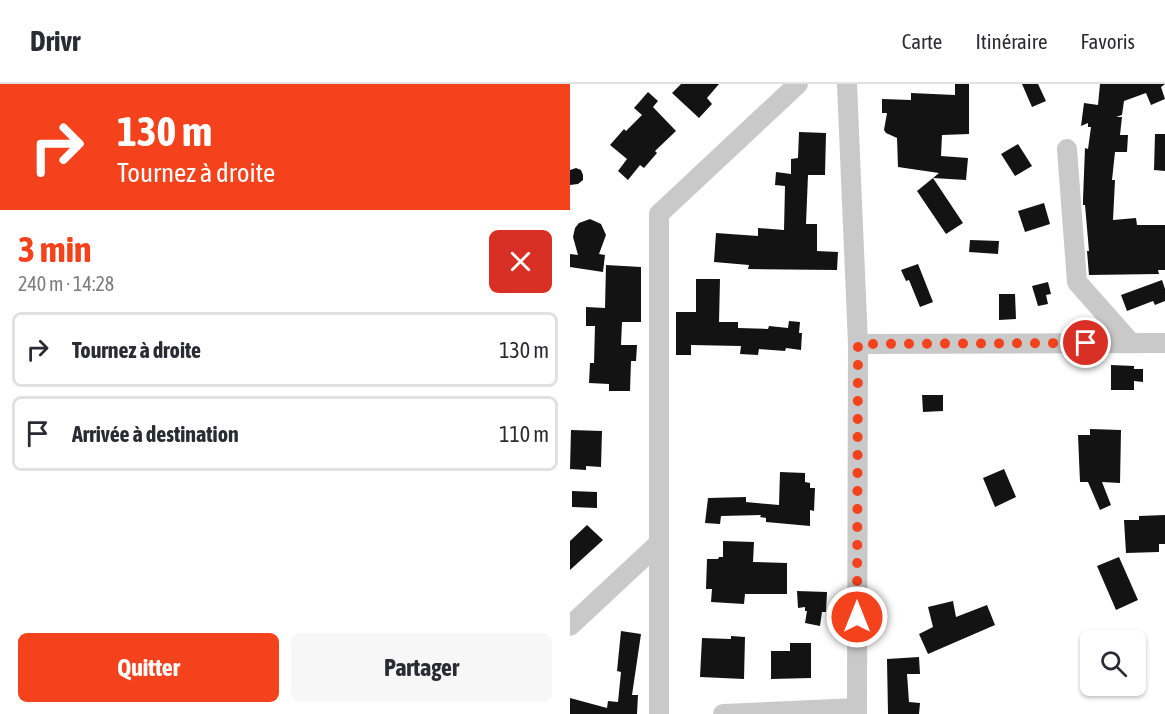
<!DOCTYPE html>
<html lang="fr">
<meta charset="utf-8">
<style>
:root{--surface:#fff;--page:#f7f7f7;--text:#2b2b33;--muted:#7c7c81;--line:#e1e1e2;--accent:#f4421d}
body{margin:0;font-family:"Asap Condensed",sans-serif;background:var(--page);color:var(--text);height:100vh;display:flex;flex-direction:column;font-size:22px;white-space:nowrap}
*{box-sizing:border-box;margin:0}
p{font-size:20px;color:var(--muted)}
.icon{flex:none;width:33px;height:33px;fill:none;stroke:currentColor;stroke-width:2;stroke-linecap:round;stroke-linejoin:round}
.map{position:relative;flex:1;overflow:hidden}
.details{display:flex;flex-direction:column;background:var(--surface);width:570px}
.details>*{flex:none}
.hud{background:#f4421d;color:#fff;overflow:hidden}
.tools{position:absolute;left:510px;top:546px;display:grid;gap:12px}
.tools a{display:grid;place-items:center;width:66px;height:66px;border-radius:9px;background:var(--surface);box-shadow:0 2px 4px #0004;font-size:30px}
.pin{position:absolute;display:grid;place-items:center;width:51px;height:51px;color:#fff;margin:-26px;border:3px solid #fff;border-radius:50%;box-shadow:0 2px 6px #0007}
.me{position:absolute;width:66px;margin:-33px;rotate:0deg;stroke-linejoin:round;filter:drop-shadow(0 0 4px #0008)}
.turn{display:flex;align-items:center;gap:21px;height:126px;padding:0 18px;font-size:27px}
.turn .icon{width:78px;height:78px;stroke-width:2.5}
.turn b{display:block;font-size:42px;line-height:51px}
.round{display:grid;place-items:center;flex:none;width:63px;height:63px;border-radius:9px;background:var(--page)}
.headline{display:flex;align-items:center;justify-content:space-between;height:102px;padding:0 18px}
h1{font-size:36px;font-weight:700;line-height:45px;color:var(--accent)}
.action{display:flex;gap:12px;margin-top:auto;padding:12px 18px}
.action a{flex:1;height:69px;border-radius:9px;background:var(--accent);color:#fff;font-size:24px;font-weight:700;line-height:69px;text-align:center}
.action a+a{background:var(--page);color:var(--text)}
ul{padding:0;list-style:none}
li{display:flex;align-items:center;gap:18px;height:75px;margin:0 12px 9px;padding:0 6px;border:3px solid var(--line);border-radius:9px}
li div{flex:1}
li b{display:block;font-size:22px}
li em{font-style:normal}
header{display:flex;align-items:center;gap:36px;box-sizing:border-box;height:84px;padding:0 30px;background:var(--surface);border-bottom:2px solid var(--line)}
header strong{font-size:28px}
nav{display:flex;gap:33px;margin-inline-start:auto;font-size:21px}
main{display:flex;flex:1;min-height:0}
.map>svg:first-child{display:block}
.building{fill:#131313}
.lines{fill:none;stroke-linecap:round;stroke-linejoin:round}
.minor{stroke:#c9c9c9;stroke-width:20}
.route{stroke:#f4421d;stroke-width:10;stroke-dasharray:0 18}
</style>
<header>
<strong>Drivr</strong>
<nav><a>Carte</a><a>Itinéraire</a><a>Favoris</a></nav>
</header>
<main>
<section class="details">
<div class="hud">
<div class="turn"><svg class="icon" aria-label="right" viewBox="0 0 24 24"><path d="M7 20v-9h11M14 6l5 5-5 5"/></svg><div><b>130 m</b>Tournez à droite</div></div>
</div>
<div class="headline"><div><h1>3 min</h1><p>240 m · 14:28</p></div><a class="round" style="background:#d93025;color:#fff"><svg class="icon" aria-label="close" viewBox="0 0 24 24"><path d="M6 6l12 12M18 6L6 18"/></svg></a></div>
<ul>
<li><svg class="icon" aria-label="right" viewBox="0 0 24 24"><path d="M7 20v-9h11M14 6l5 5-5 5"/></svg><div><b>Tournez à droite</b></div><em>130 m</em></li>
<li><svg class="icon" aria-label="arrive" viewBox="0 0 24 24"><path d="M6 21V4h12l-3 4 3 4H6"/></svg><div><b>Arrivée à destination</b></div><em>110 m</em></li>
</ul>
<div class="action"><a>Quitter</a><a>Partager</a></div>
</section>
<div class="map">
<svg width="595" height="630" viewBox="0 0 595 630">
<rect width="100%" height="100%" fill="#fff"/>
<!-- building -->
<g class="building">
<path d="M111 0H149L137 14 142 20 129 34 102 9Z"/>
<path d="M385 0H399V50L372 51 371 72 398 74 396 96 363 94 369 89 328 83 327 54 316 49 314 46 317 29H312V15L341 16V9L385 11Z"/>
<path d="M452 0H468L476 17 462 23Z"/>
<path d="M530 0H595L591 3 595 15 581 21 576 9 554 17 552 31 546 33H552L550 51H558L557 68H545L542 96H545L543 136 566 134 567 141H595V186H588L589 190 519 191 517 167H519L515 121H513V115L515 64 518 65 521 43H518V39L511 42 514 19 528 21Z"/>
<path d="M78 8 88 17 83 23 106 47 85 67 87 69 74 84 70 81 58 96 48 87 57 75 40 61 54 45 56 47 72 31 64 24Z"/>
<path d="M229 48 256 49 255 91H238L236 140H247V167L268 168 267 186 178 185 179 181 144 178 146 149 188 152V144L214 146 215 102 205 101 206 88 221 90V75L228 74Z"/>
<path d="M585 50H595V87L584 86Z"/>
<path d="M448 60 462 82 445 92 431 70Z"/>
<path d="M6 84 11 86 13 91V96L8 100 0 101V86Z"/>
<path d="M363 94 393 139 376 150 347 107Z"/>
<path d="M474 119 480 140 455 148 448 127Z"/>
<path d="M20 135 31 140 36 151 29 170 35 171 33 188 0 183V170L8 171 3 153 5 144 9 139Z"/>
<path d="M400 156 429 157 428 170 399 168Z"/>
<path d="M348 180 363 218 350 223 339 196 336 197 331 186Z"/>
<path d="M36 181 71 183V238H52L51 261H67L66 277H61L60 307H39V300L19 299 20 279H24L25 242H16V223L35 224Z"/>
<path d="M126 195H150L149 238H168V244L198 245 199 242 218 244 219 237 230 238 229 249H232L231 266 216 264 215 267 189 265 188 271 170 270 171 262 121 261V271H106V228H126Z"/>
<path d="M592 196 595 205V217L585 221 583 217 557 227 551 211Z"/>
<path d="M478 198 481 210 476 211 478 220 468 222 462 202Z"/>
<path d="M429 210H445L446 235 429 236Z"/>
<path d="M541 281 564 282V285H573V298L564 297V306H541Z"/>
<path d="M352 311H373V327L353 328Z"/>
<path d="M520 345 551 346 550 399 532 398 541 421 530 426 518 398H510L508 351H520Z"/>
<path d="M1 346 32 347 31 383 16 382V386L0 385Z"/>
<path d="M434 385 446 413 425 423 413 394Z"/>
<path d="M210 388 235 389V398L240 399V404H245L244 427 240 426V442L196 438V434L190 433 191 431 151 432 150 440 135 439 138 414 176 413V418L209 421Z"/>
<path d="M2 407 27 408V424L2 423Z"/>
<path d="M595 431V460H589V468L556 469 554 436H569V432Z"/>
<path d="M17 441 33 456 0 486V457Z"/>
<path d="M153 457 184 458 183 478 217 479V510H175L174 520 141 518 142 505H136L137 475H148L149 473H153Z"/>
<path d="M549 473 568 516 546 526 527 482Z"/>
<path d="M227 507 257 508 256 528H252L250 542 235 539 237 527H235V523L228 524Z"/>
<path d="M383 517 386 533 417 521 425 541 358 570 349 550 363 543 358 523Z"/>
<path d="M51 547 71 550 62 611H68L67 630H0V614L37 624 38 617 48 618 51 588 47 587Z"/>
<path d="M161 552 175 553 174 595 130 593 132 554 161 555Z"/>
<path d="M220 559H241V594L201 595V567H220Z"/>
<path d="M349 573 350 590H337L339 618 350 619 349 630H318L317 575Z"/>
</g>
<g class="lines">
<!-- minor -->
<g class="minor">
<path d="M277 0 288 260 287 630"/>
<path d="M497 65 507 198 561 259"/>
<path d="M288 260 595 259"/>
<path d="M0 542 88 460"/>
<path d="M89 630V130L228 0"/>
<path d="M153 630 287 624"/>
</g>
</g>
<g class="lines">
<!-- route -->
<path class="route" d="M287 533 288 260 516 259"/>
</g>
</svg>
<div class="tools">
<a><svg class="icon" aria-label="search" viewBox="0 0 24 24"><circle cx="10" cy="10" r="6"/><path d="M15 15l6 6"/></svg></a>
</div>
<div class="pin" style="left:516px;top:259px;background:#d93025"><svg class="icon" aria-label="arrive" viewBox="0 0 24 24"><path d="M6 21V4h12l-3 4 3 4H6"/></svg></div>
<svg class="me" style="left:287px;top:533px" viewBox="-20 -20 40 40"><circle r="17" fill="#f4421d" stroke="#fff" stroke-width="3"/><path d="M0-11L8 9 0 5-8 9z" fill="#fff"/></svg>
</div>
</main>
